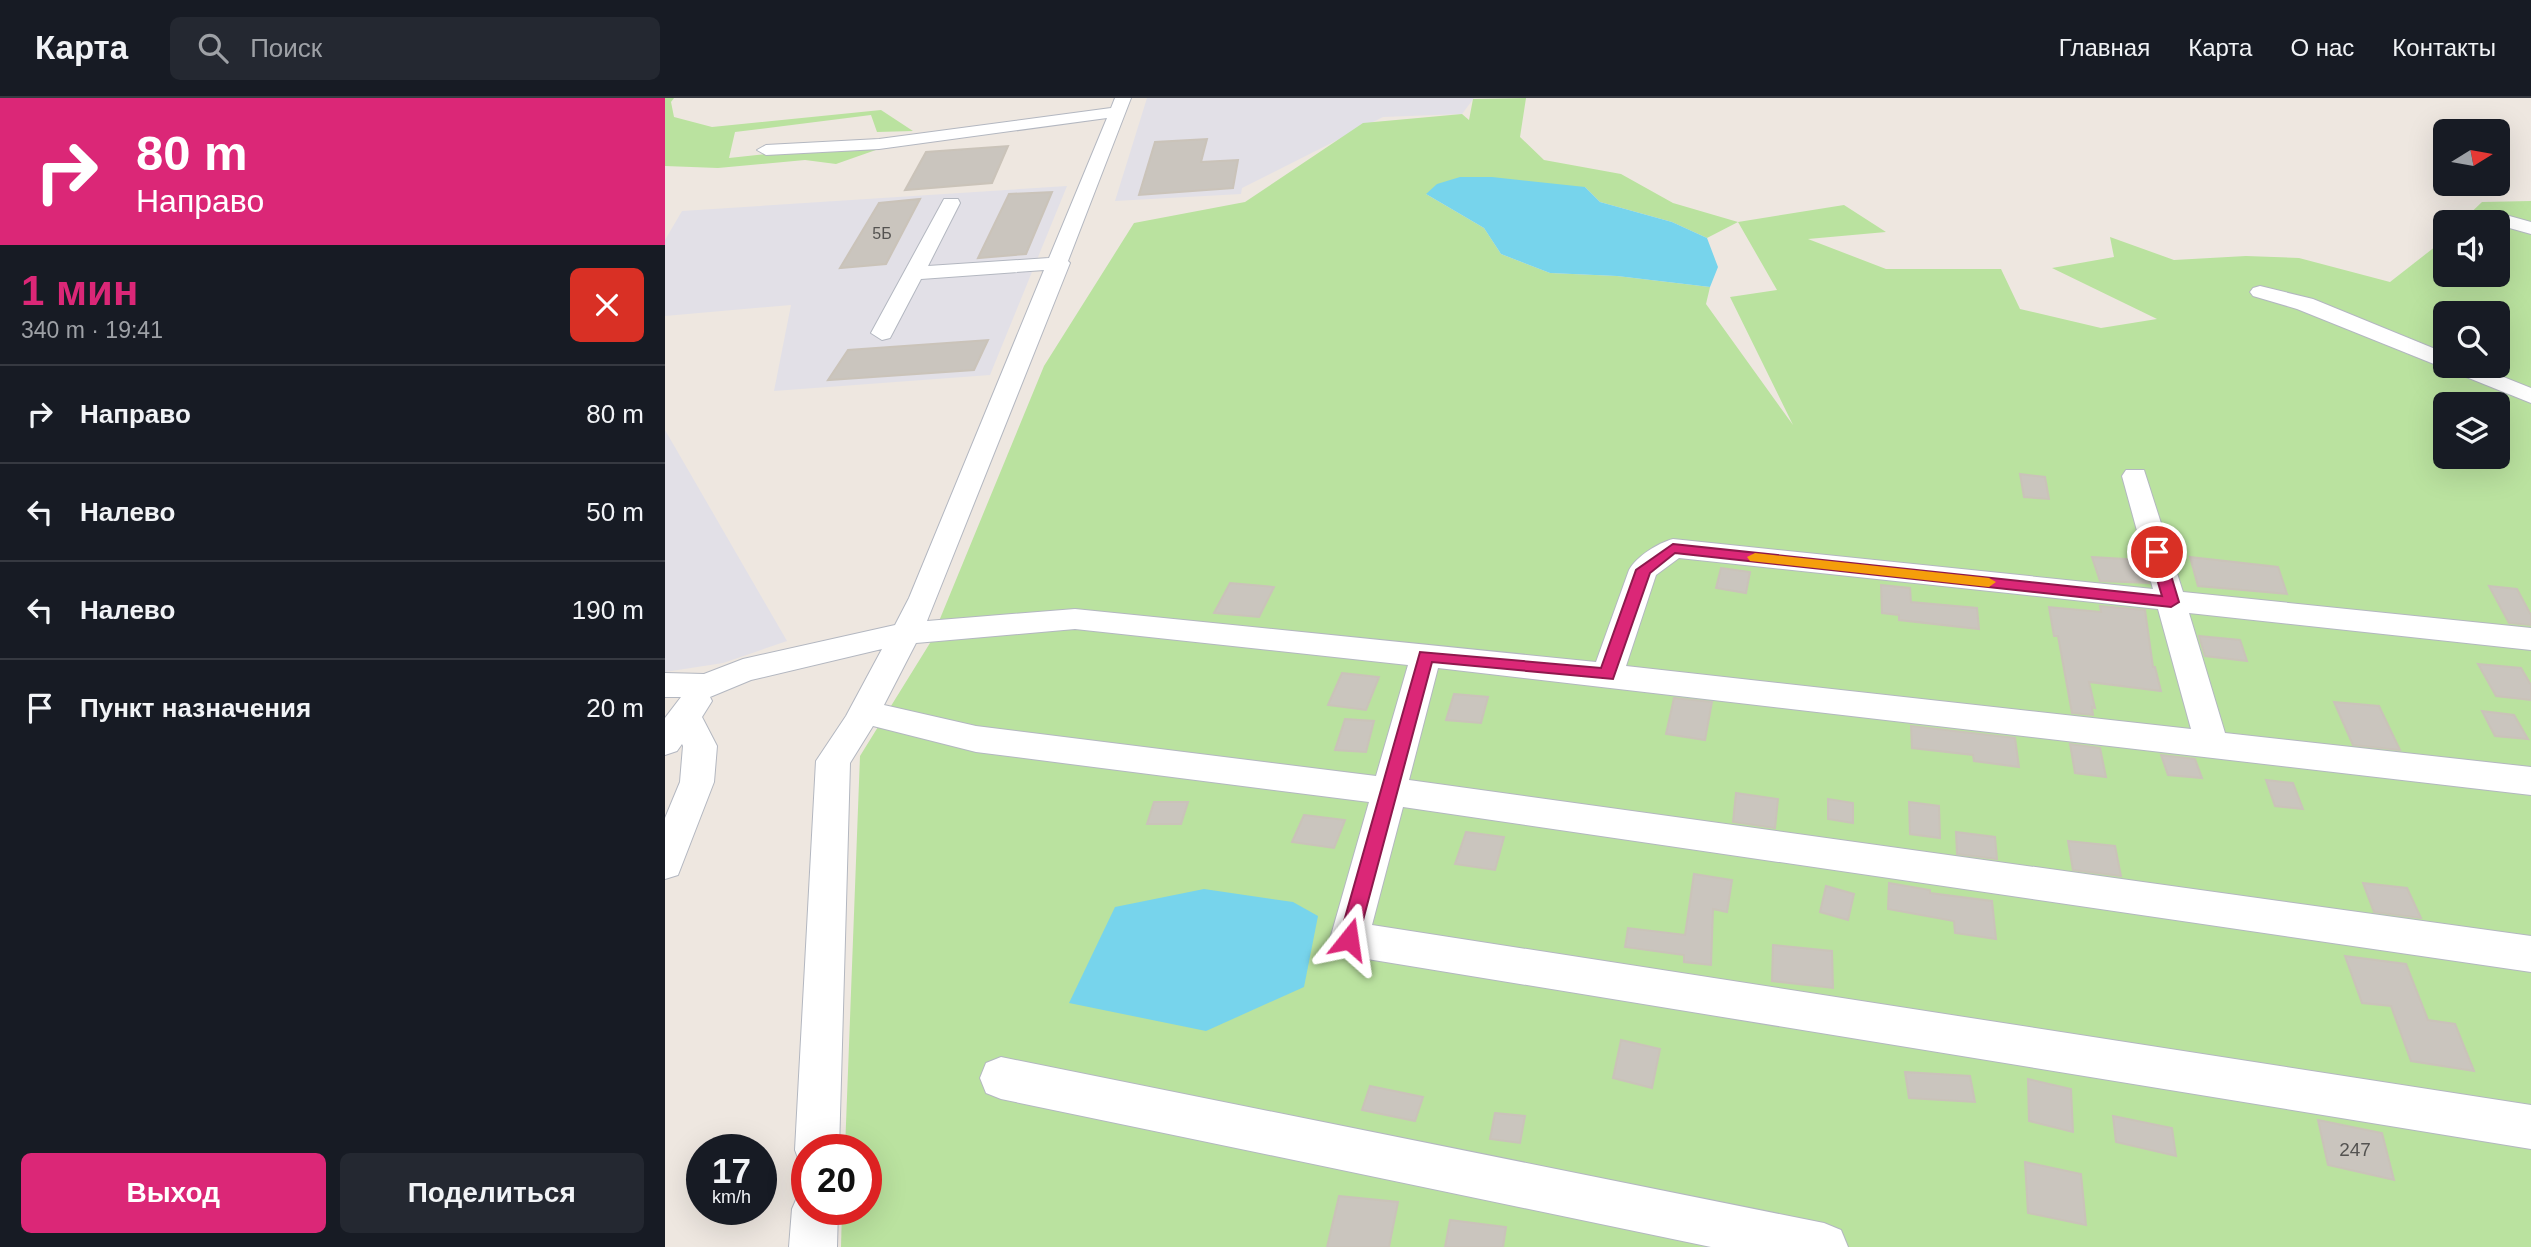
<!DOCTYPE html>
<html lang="ru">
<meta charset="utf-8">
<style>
:root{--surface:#171b24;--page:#242831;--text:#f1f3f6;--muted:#9ea1a6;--line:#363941;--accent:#db2777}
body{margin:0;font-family:Helvetica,sans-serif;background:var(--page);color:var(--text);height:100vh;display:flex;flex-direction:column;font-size:26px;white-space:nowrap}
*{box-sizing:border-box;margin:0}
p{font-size:23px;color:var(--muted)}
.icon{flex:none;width:38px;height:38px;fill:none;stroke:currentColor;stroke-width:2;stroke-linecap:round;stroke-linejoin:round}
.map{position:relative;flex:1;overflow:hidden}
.details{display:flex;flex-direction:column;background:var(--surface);width:665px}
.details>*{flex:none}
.banner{background:#db2777;color:#fff;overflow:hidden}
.needle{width:46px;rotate:79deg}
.buttons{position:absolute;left:1768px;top:21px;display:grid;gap:14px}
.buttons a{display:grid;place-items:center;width:77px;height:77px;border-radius:10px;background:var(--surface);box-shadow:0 7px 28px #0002;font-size:35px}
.speed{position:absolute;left:21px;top:1036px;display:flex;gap:14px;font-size:35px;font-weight:700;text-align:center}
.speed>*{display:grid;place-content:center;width:91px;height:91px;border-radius:50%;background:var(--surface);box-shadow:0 7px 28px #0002;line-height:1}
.speed small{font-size:18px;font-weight:400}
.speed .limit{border:10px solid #d22;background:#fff;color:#111}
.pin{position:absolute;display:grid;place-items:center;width:60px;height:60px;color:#fff;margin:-30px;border:4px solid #fff;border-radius:50%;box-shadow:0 2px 7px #0007}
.me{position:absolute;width:77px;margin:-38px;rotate:15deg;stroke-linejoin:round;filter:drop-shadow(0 0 5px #0008)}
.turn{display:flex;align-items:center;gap:24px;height:147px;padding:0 21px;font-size:32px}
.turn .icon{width:91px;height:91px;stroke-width:2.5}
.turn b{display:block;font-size:49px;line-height:60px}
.round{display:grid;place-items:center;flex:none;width:74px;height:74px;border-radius:10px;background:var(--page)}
.overview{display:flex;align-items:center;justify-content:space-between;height:119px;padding:0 21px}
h1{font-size:42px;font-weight:600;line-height:52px;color:var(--accent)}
.button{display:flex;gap:14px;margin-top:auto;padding:14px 21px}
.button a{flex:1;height:80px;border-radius:10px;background:var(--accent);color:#fff;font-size:28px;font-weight:600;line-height:80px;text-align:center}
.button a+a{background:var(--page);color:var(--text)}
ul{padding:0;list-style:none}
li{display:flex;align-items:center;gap:21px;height:98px;padding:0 21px;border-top:2px solid var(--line)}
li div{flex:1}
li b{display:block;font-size:26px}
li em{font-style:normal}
header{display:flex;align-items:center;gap:42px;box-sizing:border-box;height:98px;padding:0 35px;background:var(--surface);border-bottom:2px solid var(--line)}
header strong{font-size:33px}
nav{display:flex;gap:38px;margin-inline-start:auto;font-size:24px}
.search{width:490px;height:63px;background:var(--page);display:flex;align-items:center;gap:18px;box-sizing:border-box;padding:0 24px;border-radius:10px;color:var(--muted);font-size:26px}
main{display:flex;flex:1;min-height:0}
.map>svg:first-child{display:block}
.industrial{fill:#e2e0e7}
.green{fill:#bae29f;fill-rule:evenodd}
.water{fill:#77d4ec}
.building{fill:#cac5be;stroke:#cac3b9;stroke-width:2}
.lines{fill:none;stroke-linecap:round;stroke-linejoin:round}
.minor-casing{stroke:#b3b7c0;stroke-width:2}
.minor{fill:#fff;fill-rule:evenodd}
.route{fill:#db2777;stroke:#8e194d;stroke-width:2}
.slow{fill:#f59e0b}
.labels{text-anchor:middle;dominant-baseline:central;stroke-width:5;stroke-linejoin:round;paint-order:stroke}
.number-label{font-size:16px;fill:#545351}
.near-number-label{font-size:19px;fill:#545351}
</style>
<header>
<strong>Карта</strong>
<div class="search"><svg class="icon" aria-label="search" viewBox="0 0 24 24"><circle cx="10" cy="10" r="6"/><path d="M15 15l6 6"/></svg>Поиск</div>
<nav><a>Главная</a><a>Карта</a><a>О нас</a><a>Контакты</a></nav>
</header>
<main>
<section class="details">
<div class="banner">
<div class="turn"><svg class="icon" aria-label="right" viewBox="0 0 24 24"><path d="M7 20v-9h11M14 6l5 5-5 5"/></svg><div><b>80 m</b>Направо</div></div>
</div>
<div class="overview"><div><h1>1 мин</h1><p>340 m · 19:41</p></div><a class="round" style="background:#d93025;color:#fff"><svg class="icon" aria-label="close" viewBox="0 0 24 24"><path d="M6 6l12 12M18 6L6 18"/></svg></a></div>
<ul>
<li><svg class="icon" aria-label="right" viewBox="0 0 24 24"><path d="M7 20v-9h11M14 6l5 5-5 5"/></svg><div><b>Направо</b></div><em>80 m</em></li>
<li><svg class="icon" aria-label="left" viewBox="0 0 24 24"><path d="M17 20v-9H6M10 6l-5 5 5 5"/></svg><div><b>Налево</b></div><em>50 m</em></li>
<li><svg class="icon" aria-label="left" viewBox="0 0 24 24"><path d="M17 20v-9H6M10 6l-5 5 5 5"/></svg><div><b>Налево</b></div><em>190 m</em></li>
<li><svg class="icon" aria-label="arrive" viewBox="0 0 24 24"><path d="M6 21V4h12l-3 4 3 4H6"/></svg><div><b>Пункт назначения</b></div><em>20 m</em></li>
</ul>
<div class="button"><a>Выход</a><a>Поделиться</a></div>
</section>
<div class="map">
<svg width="1866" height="1149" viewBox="0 0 1866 1149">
<rect width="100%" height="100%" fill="#eee7e0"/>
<!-- industrial -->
<g class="industrial">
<path d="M482 0H809L797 16 718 19 577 90 576 96 450 103Z"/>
<path d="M402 88 325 277 109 293 126 207 0 218V142L17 113Z"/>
<path d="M0 332 122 543 58 565 0 574Z"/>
</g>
<!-- green -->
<g class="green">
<path d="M0 0H9L6 4 9 19 47 29 216 12 248 33 212 34 206 17 70 34 64 60 245 40 171 66 140 62 53 70 0 68Z"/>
<path d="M861 0 855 39 879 62 956 76 1008 105 1073 124 1179 107 1221 134 1143 141 1221 171H1336L1355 211 1436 230 1492 221 1387 170 1449 159 1445 139 1509 162 1581 158 1634 160 1725 184 1780 141V177H1832V124H1796L1817 104 1866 103V1149H176L177 1111H201V1052H180L195 658 265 545 379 268 469 125 580 104 698 25 797 16 804 22 808 1ZM920 89 935 104 1007 124 1042 140 1073 124 1112 192 1065 199 1128 327 1041 206 1045 189 952 178 885 175 836 156 819 130 761 96ZM1780 215H1832V268H1780ZM1780 306H1832V359H1780Z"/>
</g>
<!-- water -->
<g class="water">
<path d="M795 79H827L920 89 935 104 1007 124 1042 140 1053 169 1045 189 952 178 885 175 836 156 819 130 761 96 772 86Z"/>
<path d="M539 791 628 804 653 818 639 889 541 933 404 905 450 809Z"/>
</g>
<!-- building -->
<g class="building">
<path d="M542 41 536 64 573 62 568 90 474 97 490 44Z"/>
<path d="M343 48 327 85 240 92 261 54Z"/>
<path d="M387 94 361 156 313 160 344 96Z"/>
<path d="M255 101 221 166 175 170 214 105Z"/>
<path d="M323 242 309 272 163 282 183 252Z"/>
<path d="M1355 376 1380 379 1384 401 1359 399Z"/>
<path d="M1427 459 1477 462 1484 485 1435 483Z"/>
<path d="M1525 459 1613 469 1622 496 1533 488Z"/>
<path d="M1056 470 1085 474 1081 495 1051 490Z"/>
<path d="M565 485 609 489 594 519 549 515Z"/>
<path d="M1216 487 1245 490 1246 504 1312 510 1314 531 1234 522V517L1217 515Z"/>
<path d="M1824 488 1852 491 1866 517V527L1844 525Z"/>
<path d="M1435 508 1480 512 1488 569H1490L1496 593 1424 584 1430 610 1427 609 1428 617 1407 615 1393 538H1389L1384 509 1436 514Z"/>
<path d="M1534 538 1575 542 1582 563 1540 558Z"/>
<path d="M1813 566 1856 570 1866 587V602L1831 598Z"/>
<path d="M677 575 714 579 701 612 663 607Z"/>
<path d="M789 596 823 599 816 625 781 622Z"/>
<path d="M1009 600 1047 604 1040 642 1001 636Z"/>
<path d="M1669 604 1714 608 1735 652 1688 647Z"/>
<path d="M1817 613 1849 617 1863 641 1830 638Z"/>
<path d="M680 621 709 623 701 654 670 652Z"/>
<path d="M1246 628 1350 640 1354 669 1309 663 1308 657 1247 650Z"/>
<path d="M1405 646 1435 650 1441 679 1410 675Z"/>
<path d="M1496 657 1530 661 1537 680 1503 677Z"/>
<path d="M1601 682 1628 685 1638 711 1610 708Z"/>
<path d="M1071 695 1113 701 1110 730 1068 724Z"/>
<path d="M1163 701 1188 705V725L1163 721Z"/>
<path d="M489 704H523L516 726H482Z"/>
<path d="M1244 704 1274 708 1275 740 1245 736Z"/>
<path d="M639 717 680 722 669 750 627 744Z"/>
<path d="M801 734 839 739 830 772 790 766Z"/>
<path d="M1291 734 1330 739 1332 761 1292 756Z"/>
<path d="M1403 743 1450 748 1456 778 1408 772Z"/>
<path d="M1029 776 1067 782 1062 814 1048 811 1046 867 1019 864V857L960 849 963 830 1020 837Z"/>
<path d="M1224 785 1265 792V795L1327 803 1331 841 1290 835 1289 823 1223 811Z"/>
<path d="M1698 785 1742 790 1756 820 1709 814Z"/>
<path d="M1161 788 1189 796 1183 822 1155 814Z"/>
<path d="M1108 847 1167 853 1168 890 1107 883Z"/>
<path d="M1680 858 1741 866 1763 922 1790 926 1809 973 1746 963 1726 908 1697 905Z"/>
<path d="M956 942 995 951 987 990 948 980Z"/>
<path d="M1240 974 1305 978 1310 1004 1244 1000Z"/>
<path d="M1363 981 1406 991 1408 1034 1364 1023Z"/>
<path d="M705 988 758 999 750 1023 697 1012Z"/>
<path d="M830 1015 860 1018 855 1045 825 1041Z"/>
<path d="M1448 1018 1507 1030 1511 1058 1451 1044Z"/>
<path d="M1653 1022 1717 1035 1729 1082 1663 1067Z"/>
<path d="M1360 1064 1416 1076 1421 1127 1363 1115Z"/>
<path d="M674 1098 733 1104 724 1149H662Z"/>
<path d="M785 1122 841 1129 838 1149H780Z"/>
</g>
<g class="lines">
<!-- minor casing -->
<g class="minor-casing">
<g id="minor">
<path d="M450 0H466L403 163 405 165 262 523 410 511 931 564 964 472C972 458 993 445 1008 441L1488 491 1457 378 1461 372H1479L1518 494 1866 530V552L1524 515 1560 635 1866 669V697L773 570 744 682 1866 838V874L738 709 707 827 1866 1007V1051L684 858 670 853 665 841 704 704 311 654 208 628 185 665 174 1052H142V1070L136 1068 130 1052 151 663 181 618 217 551 86 582 45 599 47 603 37 619 52 648 49 684 13 777 0 781V720L15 684 18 648 17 646 12 653 0 657V620L16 599H0V575L39 576 78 561 230 527 244 500 379 172 256 181 225 240 217 242 206 235 279 101H293L295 105 263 168 384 160 442 20 214 51 101 57 92 52 101 47 214 41 446 10ZM1014 460 1493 511 1526 631 961 568 991 477ZM410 531 743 567 711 678 311 628 219 607 251 545Z"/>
<path d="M1830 114 1866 124V136L1823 124 1821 120 1823 116Z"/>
<path d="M1595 188 1648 201 1780 255V268H1811L1866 290V305L1632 211 1588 198 1585 194 1588 190Z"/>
<path d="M336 959 1159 1125 1176 1132 1183 1149H1046L336 1001 321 995 315 980 321 965Z"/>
<path d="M142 1091V1111H173L172 1149H124L127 1111 134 1095Z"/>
</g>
</g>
<!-- minor -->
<use href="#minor" class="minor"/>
</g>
<!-- route -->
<path class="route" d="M1008 446 1497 498 1484 454 1492 449 1499 454 1514 504 1506 509 1010 455 985 475 948 581 767 564 693 841 690 847 684 850 677 847 674 841 755 554 936 570 971 472Z"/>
<!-- slow -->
<path class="slow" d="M1090 455 1324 480 1331 484 1324 489 1085 463 1082 459Z"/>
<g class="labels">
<!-- number labels -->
<g class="number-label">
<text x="217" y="135">5Б</text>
</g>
<!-- near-number labels -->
<g class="near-number-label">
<text x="1690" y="1051">247</text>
</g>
</g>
</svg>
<div class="buttons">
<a><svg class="needle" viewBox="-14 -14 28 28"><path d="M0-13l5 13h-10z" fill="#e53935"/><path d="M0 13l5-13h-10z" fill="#9ea1a6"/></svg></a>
<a><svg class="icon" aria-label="sound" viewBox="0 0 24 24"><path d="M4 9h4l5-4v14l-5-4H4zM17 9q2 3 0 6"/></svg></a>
<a><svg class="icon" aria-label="search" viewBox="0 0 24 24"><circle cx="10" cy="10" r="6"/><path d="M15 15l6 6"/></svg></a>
<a><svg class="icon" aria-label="layers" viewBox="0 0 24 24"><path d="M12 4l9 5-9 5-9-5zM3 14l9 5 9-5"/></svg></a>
</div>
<div class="speed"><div>17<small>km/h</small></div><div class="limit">20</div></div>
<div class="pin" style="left:1492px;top:454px;background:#d93025"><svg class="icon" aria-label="arrive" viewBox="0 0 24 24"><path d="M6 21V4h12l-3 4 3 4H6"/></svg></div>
<svg class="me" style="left:684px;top:841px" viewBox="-20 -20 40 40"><path d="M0-17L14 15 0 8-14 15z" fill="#db2777" stroke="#fff" stroke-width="4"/></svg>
</div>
</main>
